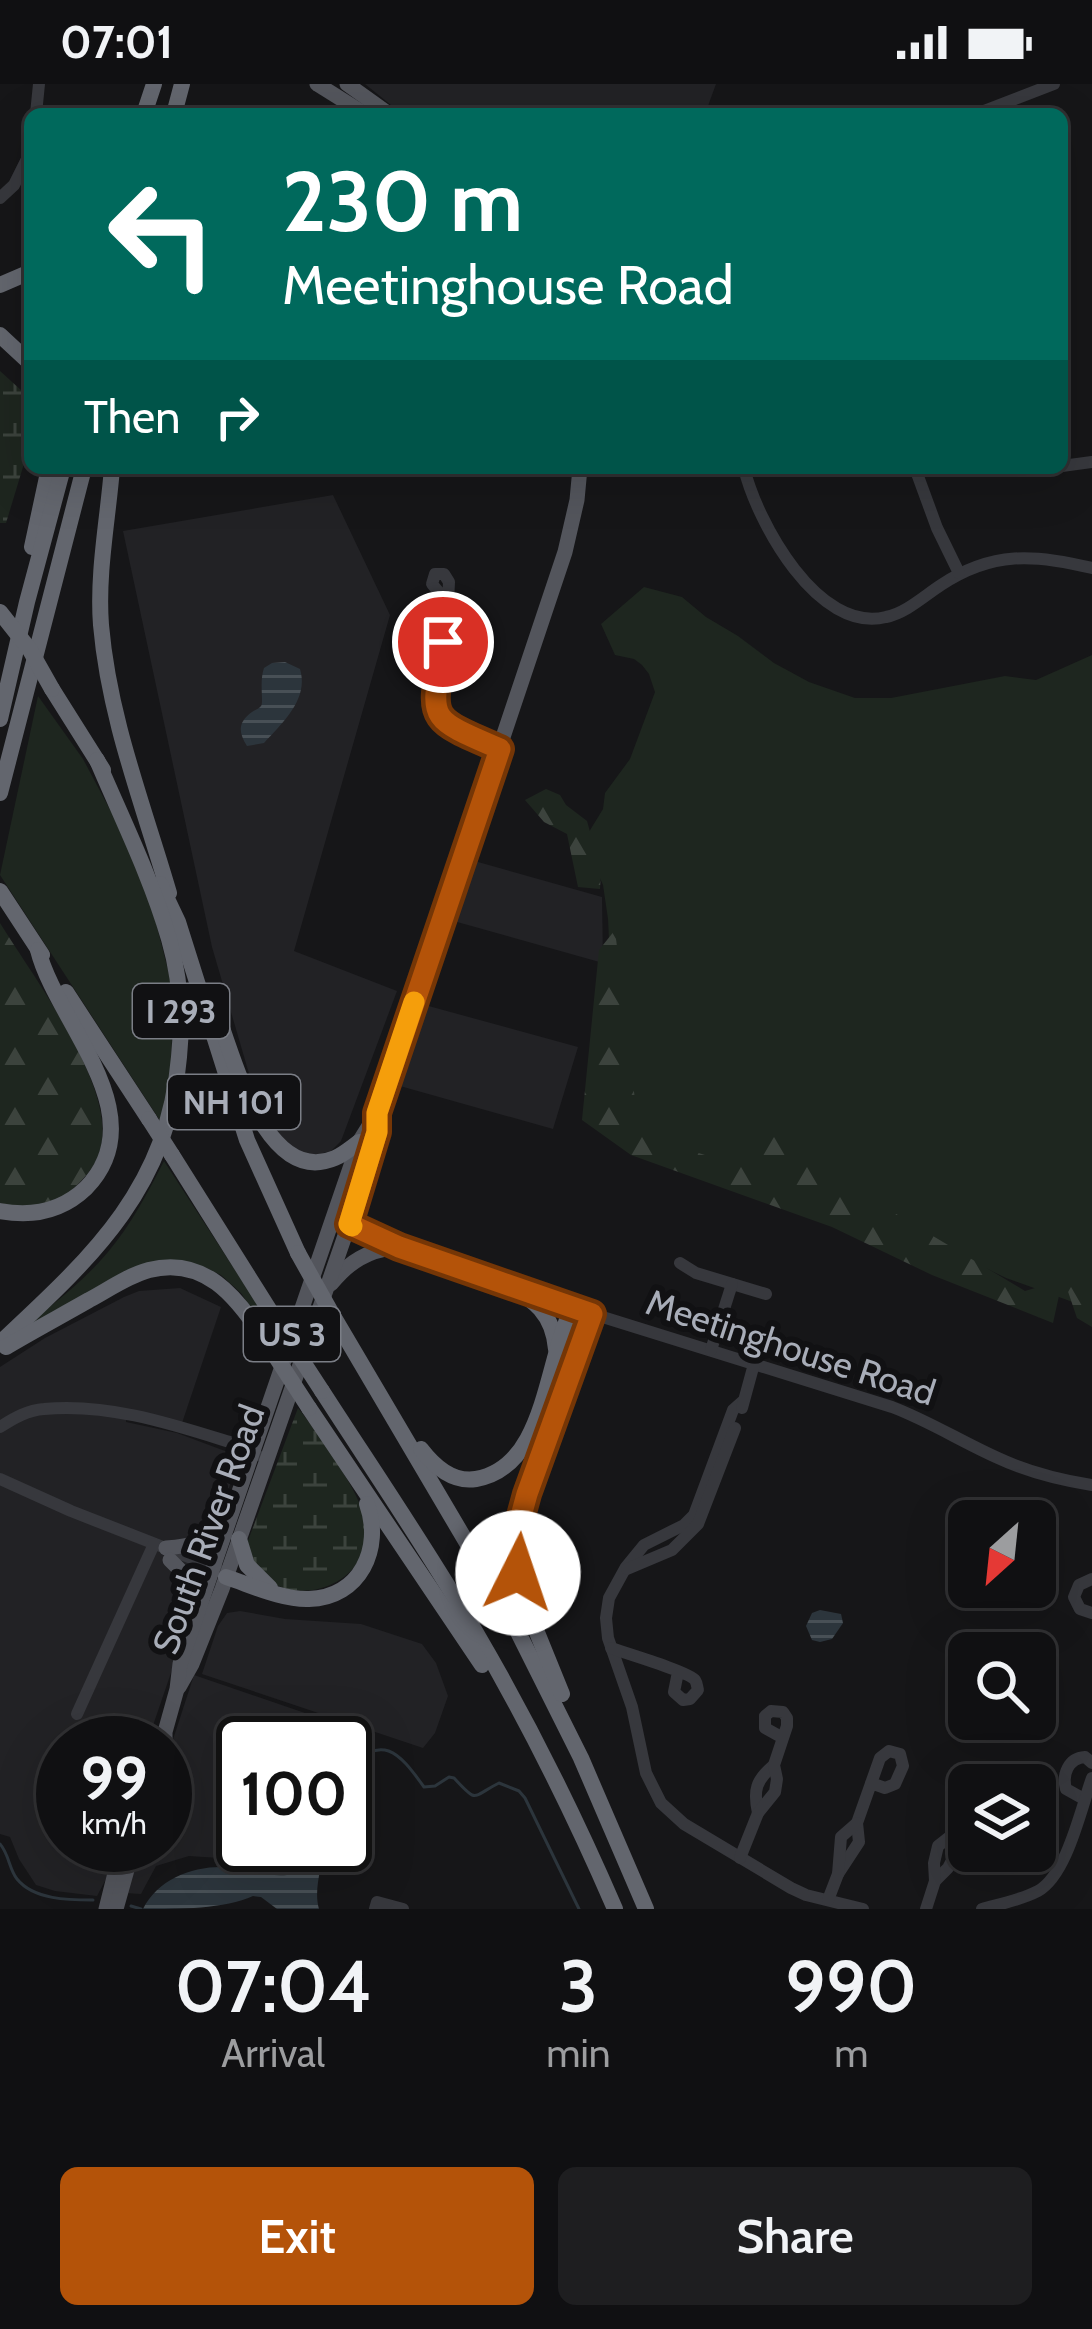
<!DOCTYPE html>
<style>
:root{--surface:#101012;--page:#1e1e20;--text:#f1f3f6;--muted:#9c9d9f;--line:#303032;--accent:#b45309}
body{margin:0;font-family:Cabin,sans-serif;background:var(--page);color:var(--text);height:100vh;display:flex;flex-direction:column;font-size:45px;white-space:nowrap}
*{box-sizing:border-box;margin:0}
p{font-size:39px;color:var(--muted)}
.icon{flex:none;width:66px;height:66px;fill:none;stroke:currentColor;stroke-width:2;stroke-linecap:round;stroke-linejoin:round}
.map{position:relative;height:1825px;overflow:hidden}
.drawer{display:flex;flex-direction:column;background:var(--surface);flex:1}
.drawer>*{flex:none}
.hud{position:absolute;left:24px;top:24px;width:1044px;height:366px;border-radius:18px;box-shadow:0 12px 48px #0002,0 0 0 3px var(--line);background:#00695c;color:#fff;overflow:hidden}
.needle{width:78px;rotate:207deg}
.buttons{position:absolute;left:948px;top:1416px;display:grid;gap:24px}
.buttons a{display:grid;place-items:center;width:108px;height:108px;border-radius:18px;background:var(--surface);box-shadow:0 12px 48px #0002,0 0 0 3px var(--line);font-size:60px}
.speed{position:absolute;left:36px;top:1632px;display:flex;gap:24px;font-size:60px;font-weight:700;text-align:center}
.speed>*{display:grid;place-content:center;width:156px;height:156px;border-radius:50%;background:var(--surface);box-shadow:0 12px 48px #0002,0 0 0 3px var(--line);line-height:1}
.speed small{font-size:30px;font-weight:400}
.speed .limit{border:6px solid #111;border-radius:18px;background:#fff;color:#111}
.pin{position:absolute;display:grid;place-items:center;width:102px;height:102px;color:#fff;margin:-51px;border:6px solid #fff;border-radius:50%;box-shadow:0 3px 12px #0007}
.me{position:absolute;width:132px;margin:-66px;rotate:4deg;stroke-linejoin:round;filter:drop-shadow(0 0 9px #0008)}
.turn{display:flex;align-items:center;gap:42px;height:252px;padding:0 60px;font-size:54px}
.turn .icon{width:156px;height:156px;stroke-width:2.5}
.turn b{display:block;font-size:84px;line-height:102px}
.then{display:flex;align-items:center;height:114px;padding:0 60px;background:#0003;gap:24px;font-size:45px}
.eta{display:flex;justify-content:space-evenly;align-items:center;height:204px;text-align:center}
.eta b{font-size:72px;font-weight:600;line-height:84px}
.button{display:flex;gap:24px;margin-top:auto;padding:24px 60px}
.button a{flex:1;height:138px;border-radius:18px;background:var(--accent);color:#fff;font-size:48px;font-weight:600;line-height:138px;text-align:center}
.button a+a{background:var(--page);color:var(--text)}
.status{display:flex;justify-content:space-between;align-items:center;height:84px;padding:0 60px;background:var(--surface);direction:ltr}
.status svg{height:33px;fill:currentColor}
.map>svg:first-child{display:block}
.built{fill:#222225}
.grass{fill:#1e261f}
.forest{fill:url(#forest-firs)}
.wetland{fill:url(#wetland-marsh)}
.water{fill:url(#water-rules)}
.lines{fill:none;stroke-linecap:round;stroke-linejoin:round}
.stream{stroke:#2c353c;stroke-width:3}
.minor{stroke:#37383d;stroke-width:12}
.major{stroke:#53555c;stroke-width:15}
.highway{stroke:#63666e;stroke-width:16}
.highway-bridge{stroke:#63666e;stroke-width:16}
.route-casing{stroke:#753606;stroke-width:30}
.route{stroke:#b45309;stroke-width:21}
.slow{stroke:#f59e0b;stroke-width:21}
.labels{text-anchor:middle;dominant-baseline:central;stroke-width:12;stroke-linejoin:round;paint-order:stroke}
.shield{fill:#111113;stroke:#7b7e86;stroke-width:3}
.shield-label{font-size:33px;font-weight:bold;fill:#a8adb8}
.street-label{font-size:36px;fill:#a8adb8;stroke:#111113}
</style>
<div class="status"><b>07:01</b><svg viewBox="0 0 49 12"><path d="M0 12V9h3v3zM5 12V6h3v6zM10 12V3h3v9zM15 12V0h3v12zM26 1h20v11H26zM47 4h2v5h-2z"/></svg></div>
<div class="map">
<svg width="1092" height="1825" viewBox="0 0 1092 1825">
<defs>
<pattern id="forest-firs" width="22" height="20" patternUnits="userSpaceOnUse" patternTransform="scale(3)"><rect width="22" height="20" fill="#1e261f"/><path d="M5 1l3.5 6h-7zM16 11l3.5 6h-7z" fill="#3c433d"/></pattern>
<pattern id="wetland-marsh" width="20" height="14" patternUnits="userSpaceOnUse" patternTransform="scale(3)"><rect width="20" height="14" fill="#1e261f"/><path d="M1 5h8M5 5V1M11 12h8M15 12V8" fill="none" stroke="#3c433d"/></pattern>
<pattern id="water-rules" width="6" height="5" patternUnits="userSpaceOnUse" patternTransform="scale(3)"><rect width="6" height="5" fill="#2c353c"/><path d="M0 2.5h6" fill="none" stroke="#485056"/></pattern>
</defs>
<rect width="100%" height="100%" fill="#161618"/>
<!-- built -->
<g class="built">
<path d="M365 0H716L705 30H402Z"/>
<path d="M333 411 390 531 294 867 397 907 341 1057 331 1067 316 1071 296 1068 262 1034 212 863 123 447Z"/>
<path d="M471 776 602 813 603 879 450 836Z"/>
<path d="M425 921 578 963 553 1045 400 1002Z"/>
<path d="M180 1204 221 1223 182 1339 127 1327 126 1338 177 1349 233 1370 237 1373V1382L217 1436 215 1460 147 1659H63V1761H115L106 1795 97 1812 55 1807 36 1801 19 1775 10 1753 0 1750V1283L45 1254 124 1213 139 1207Z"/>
<path d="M240 1527 285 1535 361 1540 422 1560 436 1579 448 1612 435 1649 423 1664 202 1590 218 1542 227 1529Z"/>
<path d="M194 1591 334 1639 328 1659H243V1761H296L288 1787 234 1775 189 1772 156 1782 141 1810 125 1809 139 1761H165V1680Z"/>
</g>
<!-- grass -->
<g class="grass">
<path d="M644 503 682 513 706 533 738 552 774 579 809 598 855 614H891L1005 592 1036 596 1092 571V1225L1006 1194 934 1159 618 1047 608 835 603 801 584 756 603 725 605 709 630 675 655 608 649 590 642 581 634 575 615 571 601 540Z"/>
<path d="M38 612 83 675 123 750 153 827 173 906 171 992 161 1038 0 791Z"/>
<path d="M164 1077 278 1252 274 1258 241 1209 221 1191 204 1183 165 1178 22 1245C52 1221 83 1198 108 1168 131 1141 148 1108 164 1077Z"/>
</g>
<!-- forest -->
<g class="forest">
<path d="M546 705 560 711 566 721 587 737 601 788 600 805 578 803 567 750 544 738 525 716Z"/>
<path d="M0 839C32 891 115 1001 101 1062 99 1076 87 1092 77 1101 59 1121 25 1126 0 1119Z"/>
<path d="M615 846 639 1050 730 1079 743 1077 753 1061 784 1049 861 1109 1025 1207 1042 1202 1051 1195 1060 1207 1053 1239 932 1191 832 1143 631 1071 582 1036 599 866Z"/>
<path d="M1092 1170V1243L1077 1234 1056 1172Z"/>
</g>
<!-- wetland -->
<g class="wetland">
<path d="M0 287 22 307 29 363 6 439H0Z"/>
<path d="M298 1324C319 1351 371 1420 368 1455 368 1461 364 1466 361 1472 346 1505 295 1519 266 1494 257 1487 252 1472 246 1462Z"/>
</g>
<!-- water -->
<g class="water">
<path d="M285 578 300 585C309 615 283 638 264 659L247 662C238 648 238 638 252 628 255 626 259 625 261 622 264 619 259 598 264 584L272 579Z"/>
<path d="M820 1526 841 1530 843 1539 832 1555 820 1558 812 1556 806 1542 812 1529Z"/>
<path d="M303 1761H323C323 1783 313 1804 319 1825H277L261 1813 253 1812C225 1825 179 1825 143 1825 160 1791 201 1779 237 1784 254 1786 270 1793 287 1791L299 1778Z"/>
</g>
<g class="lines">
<!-- stream -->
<g class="stream">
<path d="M345 1688C382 1648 398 1667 424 1703L435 1702 449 1693 454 1694C478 1720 471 1713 499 1699L519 1707 525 1714 579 1825"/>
<path d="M0 1760C9 1770 9 1785 17 1795 34 1816 69 1816 93 1816"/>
<path d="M131 1822 141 1825"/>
</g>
<!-- minor -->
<g class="minor">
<path d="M36 30 39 0"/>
<path d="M976 30 1054 0"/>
<path d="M0 114 14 101 30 69"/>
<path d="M1062 382 1092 378"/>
<path d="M744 384C757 438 818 550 886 533 906 529 924 512 941 501 992 467 1035 470 1092 484"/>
<path d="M915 384 937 444 959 489"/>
<path d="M435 490H444L449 498 448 519 432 500Z"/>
<path d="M448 519 435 625 450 643 499 665"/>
<path d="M680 1179 696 1189 766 1210"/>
<path d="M593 1230 892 1323C929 1337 962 1358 998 1374 1028 1388 1060 1396 1092 1401"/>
<path d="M711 1266 732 1200"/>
<path d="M742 1318 733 1326 694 1431 684 1441 644 1461 626 1483 609 1514 606 1534 608 1554 632 1623 646 1689 661 1719 684 1740 791 1804 806 1811 863 1825"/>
<path d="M742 1324 754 1280"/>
<path d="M0 1343C14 1334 28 1326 44 1325 104 1319 166 1338 223 1356 236 1360 246 1361 257 1371"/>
<path d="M0 1395 71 1427 214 1483 221 1488"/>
<path d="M627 1485 672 1466 698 1440 735 1344"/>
<path d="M1092 1495 1079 1501 1074 1513 1080 1525 1092 1529"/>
<path d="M611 1564C625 1569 689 1588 695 1596 697 1599 697 1602 698 1606L690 1615 683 1616 674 1608 678 1588"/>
<path d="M77 1630 154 1460"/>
<path d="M1084 1715 1066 1705C1062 1691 1068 1674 1085 1673L1092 1679"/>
<path d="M758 1729C753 1706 756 1696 774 1681"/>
<path d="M740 1774 758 1729 775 1708 777 1695 774 1681 787 1642V1634L783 1628 771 1627 765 1632V1644L783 1654"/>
<path d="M838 1790 859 1758 857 1739 880 1674 889 1667 900 1670 903 1682 895 1700 885 1704 871 1699"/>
<path d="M935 1797 948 1784 956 1769 952 1751"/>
<path d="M828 1816 838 1790 841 1753 857 1739"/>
<path d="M375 1825 377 1818 403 1825"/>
<path d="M926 1825 935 1797 934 1779 938 1762 952 1751 969 1707"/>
<path d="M982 1825C1000 1820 1021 1816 1038 1807 1067 1791 1081 1724 1092 1694"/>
</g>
<!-- major -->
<g class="major">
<path d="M317 0 365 30"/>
<path d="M347 0 389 30"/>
<path d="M341 1138 399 1163 583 1227"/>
<path d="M331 1200C350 1177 367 1167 396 1163"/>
<path d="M166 1464C192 1462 207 1458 225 1439"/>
<path d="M170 1476 194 1500 200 1522"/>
<path d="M179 1603 192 1580 222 1505 349 1140 377 1048V1032"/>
<path d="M165 1659V1648L177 1605 180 1580 359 1058 377 1029 565 468 577 416 580 384"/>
<path d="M106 1825 122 1761"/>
<path d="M116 1825 134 1761"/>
</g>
<!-- highway -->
<g class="highway">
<path d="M144 30 154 0"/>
<path d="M174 30 182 0"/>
<path d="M0 201 30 188"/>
<path d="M0 251 30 279"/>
<path d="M112 384C108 435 97 489 101 541 109 634 143 720 169 809"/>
<path d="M32 463 49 384"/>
<path d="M52 605 103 686"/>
<path d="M0 635 27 518 63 384"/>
<path d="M0 709 84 384"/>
<path d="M160 800 178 838 247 1056 298 1169"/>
<path d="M0 807 42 871"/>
<path d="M66 908 149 1035"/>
<path d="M222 944C237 986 270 1102 335 1074 344 1070 352 1063 359 1058"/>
<path d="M172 1071 277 1238"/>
<path d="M0 1127C32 1133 62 1127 86 1104 157 1031 56 938 38 866"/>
<path d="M505 1199C534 1216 553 1229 556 1265"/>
<path d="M332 1230 510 1532 581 1674 646 1825"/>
<path d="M0 1259C92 1173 168 1105 179 973 183 933 180 893 169 855 151 793 122 735 97 676"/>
<path d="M6 1263C33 1247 61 1232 89 1216 108 1206 127 1192 149 1186 204 1172 236 1212 263 1253"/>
<path d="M322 1307C373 1386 427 1465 475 1547 527 1636 574 1730 615 1825"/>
<path d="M309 1324 482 1581"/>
<path d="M421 1365C434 1382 452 1399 476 1395 547 1383 545 1275 573 1223"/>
<path d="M239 1455 247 1481 270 1504"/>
<path d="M226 1493C251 1501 282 1516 309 1515 360 1514 383 1464 367 1420"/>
<path d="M562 1610 521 1509 517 1458 527 1410 593 1230"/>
</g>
<!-- highway-bridge -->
<g class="highway-bridge">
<path d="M0 528 30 566 52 605"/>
<path d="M149 1035 172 1071"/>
<path d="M298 1169 332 1230"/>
<path d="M277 1238 322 1307"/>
<path d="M263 1253 309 1324"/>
</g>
</g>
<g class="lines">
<!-- route casing -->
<g class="route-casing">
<path id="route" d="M443 558C432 637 423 632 500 665L377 1029V1048L349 1140 399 1163 592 1230 527 1410 518 1443V1489"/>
</g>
<!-- route -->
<use href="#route" class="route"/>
<!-- slow -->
<path class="slow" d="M352 1142 349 1140 377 1048V1029L414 918"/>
</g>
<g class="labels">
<!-- shield labels -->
<g class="shield">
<rect x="133" y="900" width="96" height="54" rx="9"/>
<rect x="168" y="991" width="132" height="54" rx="9"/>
<rect x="244" y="1223" width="96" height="54" rx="9"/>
</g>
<g class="shield-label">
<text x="181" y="927">I 293</text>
<text x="234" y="1018">NH 101</text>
<text x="292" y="1250">US 3</text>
</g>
<!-- street labels -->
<g class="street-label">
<text transform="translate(791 1263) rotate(18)">Meetinghouse Road</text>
<text transform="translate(208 1445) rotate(-70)">South River Road</text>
</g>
</g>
</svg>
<div class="buttons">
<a><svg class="needle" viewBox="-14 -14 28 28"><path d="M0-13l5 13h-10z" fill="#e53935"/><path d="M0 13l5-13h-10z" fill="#9c9d9f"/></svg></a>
<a><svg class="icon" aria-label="search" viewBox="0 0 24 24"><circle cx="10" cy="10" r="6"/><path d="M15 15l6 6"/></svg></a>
<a><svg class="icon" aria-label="layers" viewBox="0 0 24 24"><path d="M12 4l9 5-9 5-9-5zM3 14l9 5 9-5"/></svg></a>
</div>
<div class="speed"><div>99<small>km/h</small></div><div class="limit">100</div></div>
<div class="pin" style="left:443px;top:558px;background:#d93025"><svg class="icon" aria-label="arrive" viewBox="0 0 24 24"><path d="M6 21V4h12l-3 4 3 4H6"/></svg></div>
<svg class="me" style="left:518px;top:1489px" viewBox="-20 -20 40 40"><circle r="19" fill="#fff"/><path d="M0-13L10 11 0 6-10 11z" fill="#b45309"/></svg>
<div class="hud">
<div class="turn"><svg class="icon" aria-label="left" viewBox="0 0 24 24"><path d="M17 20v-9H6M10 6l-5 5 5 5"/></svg><div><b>230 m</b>Meetinghouse Road</div></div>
<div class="then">Then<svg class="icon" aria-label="right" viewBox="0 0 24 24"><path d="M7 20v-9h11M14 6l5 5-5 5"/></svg></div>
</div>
</div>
<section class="drawer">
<div class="eta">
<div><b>07:04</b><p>Arrival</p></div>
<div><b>3</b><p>min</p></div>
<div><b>990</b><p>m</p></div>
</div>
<div class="button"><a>Exit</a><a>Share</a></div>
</section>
